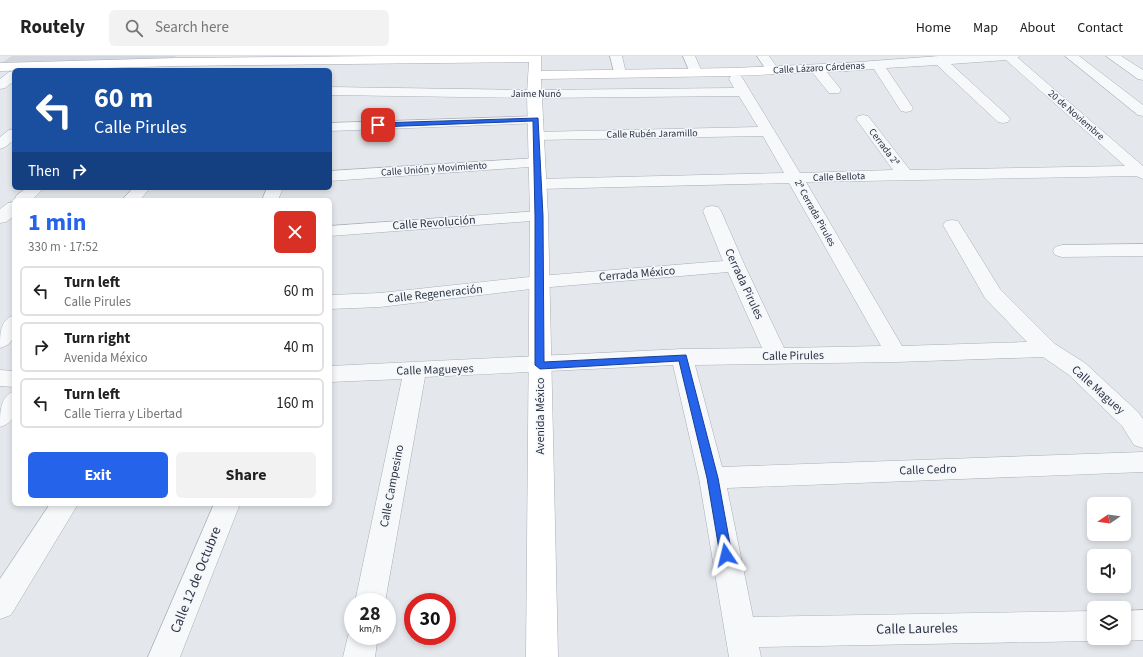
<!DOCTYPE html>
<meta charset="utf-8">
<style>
:root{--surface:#fff;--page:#f2f2f2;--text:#222;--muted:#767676;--line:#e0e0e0;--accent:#2563eb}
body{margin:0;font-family:"Source Sans 3",sans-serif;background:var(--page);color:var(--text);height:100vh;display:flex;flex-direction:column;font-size:15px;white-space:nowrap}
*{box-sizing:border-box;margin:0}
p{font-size:13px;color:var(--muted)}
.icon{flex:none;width:22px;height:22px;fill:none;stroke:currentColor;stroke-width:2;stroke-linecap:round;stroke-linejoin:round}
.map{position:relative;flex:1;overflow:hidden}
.side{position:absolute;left:12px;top:142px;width:320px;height:308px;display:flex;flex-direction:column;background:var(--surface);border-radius:6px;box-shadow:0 2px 6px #0003}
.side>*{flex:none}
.top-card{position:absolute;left:12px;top:12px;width:320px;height:122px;border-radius:6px;box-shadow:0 2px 6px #0003;background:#1a4fa0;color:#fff;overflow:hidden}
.needle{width:26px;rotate:257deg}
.buttons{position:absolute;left:1087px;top:441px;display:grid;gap:8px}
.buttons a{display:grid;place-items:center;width:44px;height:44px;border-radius:6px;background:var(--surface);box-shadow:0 2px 6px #0003;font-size:20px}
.speed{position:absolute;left:344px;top:537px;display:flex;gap:8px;font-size:20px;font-weight:700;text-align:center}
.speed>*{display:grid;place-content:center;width:52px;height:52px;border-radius:50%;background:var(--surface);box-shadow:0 2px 6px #0003;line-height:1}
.speed small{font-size:10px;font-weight:400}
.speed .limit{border:6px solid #d22;background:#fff;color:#111}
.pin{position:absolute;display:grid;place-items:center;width:34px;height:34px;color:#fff;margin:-17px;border-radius:8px;box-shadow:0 2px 6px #0006}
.me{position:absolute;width:44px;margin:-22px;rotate:350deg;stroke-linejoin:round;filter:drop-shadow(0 0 3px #0008)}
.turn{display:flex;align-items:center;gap:14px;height:84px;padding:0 16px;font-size:18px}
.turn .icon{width:52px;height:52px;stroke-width:2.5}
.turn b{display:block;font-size:28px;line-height:34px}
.then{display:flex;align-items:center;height:38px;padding:0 16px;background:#0003;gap:8px;font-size:15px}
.round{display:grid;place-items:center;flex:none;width:42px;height:42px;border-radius:6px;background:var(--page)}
.headline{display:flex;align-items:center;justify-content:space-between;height:68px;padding:0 16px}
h1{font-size:24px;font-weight:700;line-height:30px;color:var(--accent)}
.button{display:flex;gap:8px;margin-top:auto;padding:8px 16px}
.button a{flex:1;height:46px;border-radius:6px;background:var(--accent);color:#fff;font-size:16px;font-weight:700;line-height:46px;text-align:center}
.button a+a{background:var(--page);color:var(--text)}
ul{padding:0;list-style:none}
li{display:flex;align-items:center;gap:12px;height:50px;margin:0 8px 6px;padding:0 8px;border:2px solid var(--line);border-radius:6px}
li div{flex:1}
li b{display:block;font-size:15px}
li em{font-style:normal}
header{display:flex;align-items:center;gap:24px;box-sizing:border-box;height:56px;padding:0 20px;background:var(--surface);border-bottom:1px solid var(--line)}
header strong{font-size:19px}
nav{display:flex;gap:22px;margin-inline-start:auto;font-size:14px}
.search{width:280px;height:36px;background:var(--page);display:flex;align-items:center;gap:10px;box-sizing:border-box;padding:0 14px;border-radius:6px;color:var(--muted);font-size:15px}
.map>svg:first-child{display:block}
.built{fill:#d2d6de}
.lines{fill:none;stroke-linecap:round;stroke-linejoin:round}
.street-casing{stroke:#a9aeb7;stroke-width:1}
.secondary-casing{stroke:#a9aeb7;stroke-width:1}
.street{fill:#f7f8fa;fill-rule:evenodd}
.secondary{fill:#fff;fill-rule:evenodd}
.route{fill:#2563eb;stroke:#184099}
.labels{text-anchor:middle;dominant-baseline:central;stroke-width:3;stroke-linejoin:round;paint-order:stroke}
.far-street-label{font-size:10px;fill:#2b3445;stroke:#f4f6f9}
.street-label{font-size:12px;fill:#2b3445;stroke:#f4f6f9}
.near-street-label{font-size:14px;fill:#2b3445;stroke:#f4f6f9}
</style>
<header>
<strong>Routely</strong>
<div class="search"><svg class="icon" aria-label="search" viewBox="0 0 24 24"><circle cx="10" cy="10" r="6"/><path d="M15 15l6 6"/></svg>Search here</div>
<nav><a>Home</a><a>Map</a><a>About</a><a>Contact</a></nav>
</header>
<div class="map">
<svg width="1143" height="601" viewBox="0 0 1143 601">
<rect width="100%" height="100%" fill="#e4e7ec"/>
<!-- built -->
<path class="built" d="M12 0H176L173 3 0 8Z"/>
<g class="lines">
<!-- street casing -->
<g class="street-casing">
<g id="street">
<path d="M610 0H622L626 17 625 20H615Z"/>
<path d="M683 0H695L702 16 701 19H691Z"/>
<path d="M757 0H769L780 15 779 18H769Z"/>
<path d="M939 0H1019L1018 2 1143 110V123L1136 120 806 126 902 290 1027 286 985 242 943 169 946 165 952 164 958 165 1000 233 1055 288 1085 307 1138 356 1143 363V392L1134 389 1122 370 1069 319 1043 301 896 306 695 309 722 411 1143 396V416L727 432 753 561 1094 555V582H1102L1094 585 759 591 761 601H729L699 422 673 309 425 321 385 546H355L402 323 330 326V310L682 293 762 292 728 216 539 232 380 251 330 253V239L380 237 539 220 723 205 703 155 706 151 712 150 718 151 721 155 745 210 784 292 881 290 789 127 538 133 532 131 530 128 532 125 538 123 784 117 763 80 536 84 531 83 529 80 531 77 536 76 758 71 739 40 534 42 330 39V31L534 34 734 32 729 23 731 20H741L743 23 800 117 893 114 856 63 858 60 863 59 868 60 910 114 1125 110 1006 4 951 8 1008 60 1010 63 1008 66 1003 67 998 66 937 9 886 12 913 52 911 55 906 56 901 55 874 13 846 15 841 14 840 11 841 8 846 7Z"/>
<path d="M1065 0H1079L1143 49V60L1138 59Z"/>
<path d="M1106 0H1121L1143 14V24L1138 23Z"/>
<path d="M817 9 822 10 839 31 841 34 839 37H829L812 16 811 13 812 10Z"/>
<path d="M14 15V25L5 32 0 33V23L9 16Z"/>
<path d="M536 60 541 61 543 64 541 67 330 75V67Z"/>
<path d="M14 73V84L5 91 0 93V81L9 74Z"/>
<path d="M537 102 543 104 545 107 543 110 330 125V115Z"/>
<path d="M26 132H44L32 144 14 145 16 140Z"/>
<path d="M133 132H150L140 144H122Z"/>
<path d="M267 132H283L278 144H262Z"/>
<path d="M14 146V160L6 166 0 167V153L8 147Z"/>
<path d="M539 155 545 156 548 160 545 164 330 180V170Z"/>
<path d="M1143 188V200L1062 201 1055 199 1053 195 1055 191 1062 189Z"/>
<path d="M14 259C14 274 18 287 0 292 0 277 0 264 14 259Z"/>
<path d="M0 314 14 315V331L0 330Z"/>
<path d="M14 335C14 352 19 365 0 371 0 355 0 341 14 335Z"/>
<path d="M50 448H78L11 559 0 563V523Z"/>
<path d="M214 448H240L180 601H148Z"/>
<path d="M1143 554V584L1124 585 1116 582H1124V555Z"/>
<path d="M352 569 353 580H378L375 601H343L348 580Z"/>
</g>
</g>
<!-- secondary casing -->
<g class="secondary-casing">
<path id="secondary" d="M378 0H541V15L733 12 846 7 851 8 852 11 851 14 846 15 733 20 541 23 548 160 558 601H526L530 160 527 38 529 6 176 10 0 15V7L176 2Z"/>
</g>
<!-- street -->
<use href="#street" class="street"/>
<!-- secondary -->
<use href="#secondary" class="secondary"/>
</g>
<!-- route -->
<path class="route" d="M538 62 543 160 544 306 686 299 718 422 732 499 730 503 726 504 722 503 720 499 707 422 679 305 540 313 535 309V160L533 65 378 71 374 69 378 67Z"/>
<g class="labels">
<!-- far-street labels -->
<g class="far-street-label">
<text transform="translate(819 12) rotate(-3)">Calle Lázaro Cárdenas</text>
<text x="536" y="38">Jaime Nunó</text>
<text transform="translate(1076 59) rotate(41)">20 de Noviembre</text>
<text transform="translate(652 78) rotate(-1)">Calle Rubén Jaramillo</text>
<text transform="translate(884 91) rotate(53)">Cerrada 2ª</text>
<text transform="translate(434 113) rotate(-4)">Calle Unión y Movimiento</text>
<text transform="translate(839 121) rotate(-2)">Calle Bellota</text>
<text transform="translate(815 157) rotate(61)">2ª Cerrada Pirules</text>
</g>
<!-- street labels -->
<g class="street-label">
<text transform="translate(434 167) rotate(-4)">Calle Revolución</text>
<text transform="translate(637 218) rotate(-5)">Cerrada México</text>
<text transform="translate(744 228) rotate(65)">Cerrada Pirules</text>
<text transform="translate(435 238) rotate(-6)">Calle Regeneración</text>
<text transform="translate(793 300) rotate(-1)">Calle Pirules</text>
<text transform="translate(435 314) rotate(-2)">Calle Magueyes</text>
<text transform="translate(1098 334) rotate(42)">Calle Maguey</text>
<text transform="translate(540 360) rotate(-90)">Avenida México</text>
<text transform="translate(928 414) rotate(-2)">Calle Cedro</text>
<text transform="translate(392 430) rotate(-79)">Calle Campesino</text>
</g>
<!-- near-street labels -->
<g class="near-street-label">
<text transform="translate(196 524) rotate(-68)">Calle 12 de Octubre</text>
<text transform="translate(917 573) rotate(-1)">Calle Laureles</text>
</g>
</g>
</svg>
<div class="buttons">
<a><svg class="needle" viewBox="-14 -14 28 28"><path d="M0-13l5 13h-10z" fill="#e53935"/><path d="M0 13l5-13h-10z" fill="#767676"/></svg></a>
<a><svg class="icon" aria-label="sound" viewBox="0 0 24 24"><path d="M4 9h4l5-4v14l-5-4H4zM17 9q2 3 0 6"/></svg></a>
<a><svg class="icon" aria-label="layers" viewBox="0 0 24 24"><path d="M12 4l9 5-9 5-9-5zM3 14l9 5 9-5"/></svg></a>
</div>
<div class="speed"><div>28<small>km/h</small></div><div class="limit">30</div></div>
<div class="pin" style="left:378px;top:69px;background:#d93025"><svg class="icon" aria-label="arrive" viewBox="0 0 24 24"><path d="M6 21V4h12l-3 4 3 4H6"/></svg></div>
<svg class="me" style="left:726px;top:499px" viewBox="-20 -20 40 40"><path d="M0-17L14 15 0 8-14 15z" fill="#2563eb" stroke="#fff" stroke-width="4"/></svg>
<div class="top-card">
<div class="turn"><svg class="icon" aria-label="left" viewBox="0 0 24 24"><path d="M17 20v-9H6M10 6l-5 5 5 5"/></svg><div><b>60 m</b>Calle Pirules</div></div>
<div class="then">Then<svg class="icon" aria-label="right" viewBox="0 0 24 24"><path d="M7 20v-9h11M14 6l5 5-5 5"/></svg></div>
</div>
<section class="side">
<div class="headline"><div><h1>1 min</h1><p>330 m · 17:52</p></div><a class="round" style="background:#d93025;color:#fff"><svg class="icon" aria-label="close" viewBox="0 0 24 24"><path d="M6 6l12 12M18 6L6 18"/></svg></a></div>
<ul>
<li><svg class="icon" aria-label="left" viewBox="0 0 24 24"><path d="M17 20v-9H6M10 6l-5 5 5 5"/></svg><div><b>Turn left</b><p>Calle Pirules</p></div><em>60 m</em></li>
<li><svg class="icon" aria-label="right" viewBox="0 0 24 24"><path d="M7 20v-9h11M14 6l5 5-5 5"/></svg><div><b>Turn right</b><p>Avenida México</p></div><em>40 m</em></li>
<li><svg class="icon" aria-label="left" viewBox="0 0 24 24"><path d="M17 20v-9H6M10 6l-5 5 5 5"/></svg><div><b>Turn left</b><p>Calle Tierra y Libertad</p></div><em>160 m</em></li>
</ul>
<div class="button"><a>Exit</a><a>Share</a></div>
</section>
</div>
